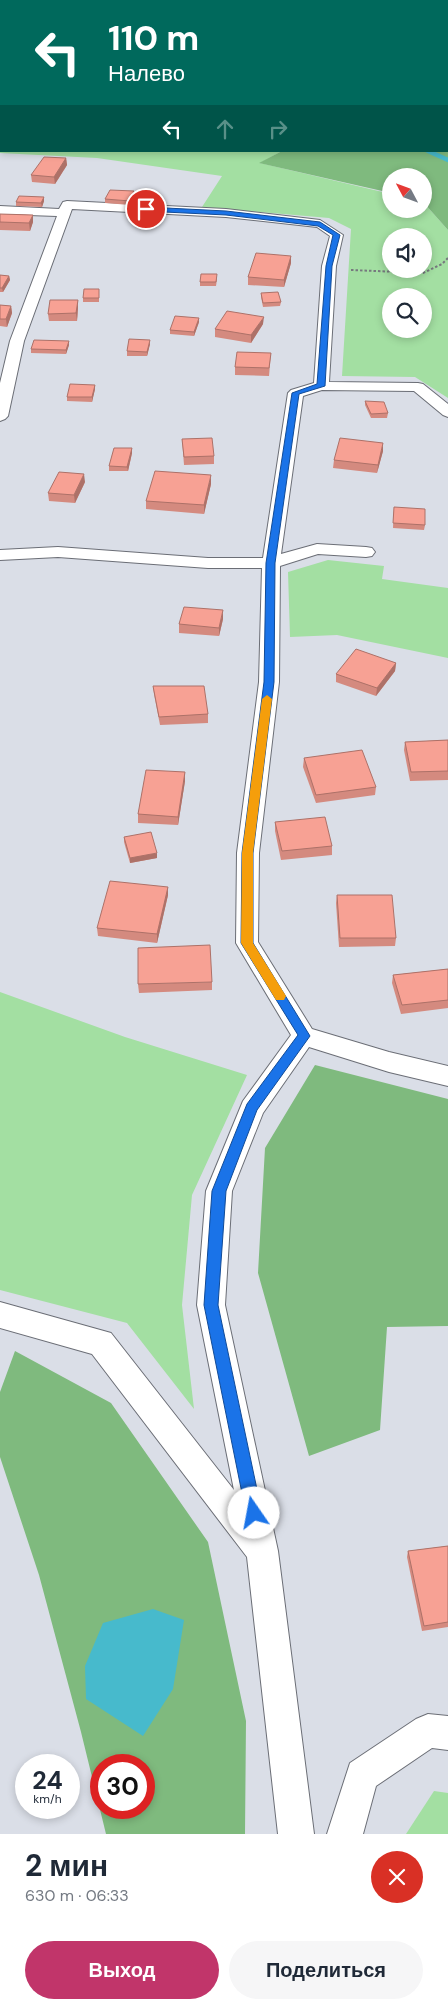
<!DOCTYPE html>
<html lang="ru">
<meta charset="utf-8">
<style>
:root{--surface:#fff;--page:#f6f6f7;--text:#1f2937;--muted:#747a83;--accent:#c1356a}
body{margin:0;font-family:"DM Sans",sans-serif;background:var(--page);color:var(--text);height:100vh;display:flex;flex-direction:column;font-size:19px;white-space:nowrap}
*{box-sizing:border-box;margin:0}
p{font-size:16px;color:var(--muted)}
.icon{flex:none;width:28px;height:28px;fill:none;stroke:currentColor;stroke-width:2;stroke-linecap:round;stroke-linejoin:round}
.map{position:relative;height:1834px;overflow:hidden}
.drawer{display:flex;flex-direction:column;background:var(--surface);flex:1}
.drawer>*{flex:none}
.banner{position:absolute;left:0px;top:0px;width:449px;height:152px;box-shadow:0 2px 8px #0003;background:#00695c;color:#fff;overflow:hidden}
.needle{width:32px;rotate:311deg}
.tools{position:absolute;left:382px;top:168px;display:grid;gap:10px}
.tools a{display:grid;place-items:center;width:50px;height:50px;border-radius:50%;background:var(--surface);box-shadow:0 2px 8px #0003;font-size:25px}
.speed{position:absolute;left:15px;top:1754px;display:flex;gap:10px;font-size:25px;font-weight:700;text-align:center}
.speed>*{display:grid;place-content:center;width:65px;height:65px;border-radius:50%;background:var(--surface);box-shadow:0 2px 8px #0003;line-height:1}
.speed small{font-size:12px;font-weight:400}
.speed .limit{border:8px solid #d22;background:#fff;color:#111}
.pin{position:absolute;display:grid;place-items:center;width:42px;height:42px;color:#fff;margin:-21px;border:2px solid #fff;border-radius:50%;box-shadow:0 1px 5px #0007}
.me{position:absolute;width:55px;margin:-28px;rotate:348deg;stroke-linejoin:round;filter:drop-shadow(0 0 4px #0008)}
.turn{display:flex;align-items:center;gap:18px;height:105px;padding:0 25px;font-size:22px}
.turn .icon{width:65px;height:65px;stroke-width:2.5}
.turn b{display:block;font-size:35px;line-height:42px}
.lanes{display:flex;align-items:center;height:48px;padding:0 25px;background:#0003;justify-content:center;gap:25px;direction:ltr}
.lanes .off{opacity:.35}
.round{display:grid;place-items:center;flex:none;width:52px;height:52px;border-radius:26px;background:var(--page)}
.summary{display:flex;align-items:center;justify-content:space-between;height:85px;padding:0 25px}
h1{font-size:30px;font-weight:700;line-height:38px}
.primary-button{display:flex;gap:10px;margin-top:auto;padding:10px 25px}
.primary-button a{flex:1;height:58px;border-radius:30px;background:var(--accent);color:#fff;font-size:20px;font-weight:700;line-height:58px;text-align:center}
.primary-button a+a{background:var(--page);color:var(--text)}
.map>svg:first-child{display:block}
.green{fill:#a3dfa2;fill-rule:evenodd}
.forest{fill:#7fba7e;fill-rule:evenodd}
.water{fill:#47bacc}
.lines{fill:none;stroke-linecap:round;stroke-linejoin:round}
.stream{stroke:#47bacc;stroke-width:4.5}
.minor-casing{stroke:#6b6e76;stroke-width:2}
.path{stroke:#76787e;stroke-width:2;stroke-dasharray:2.5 2;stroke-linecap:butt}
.minor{fill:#fff;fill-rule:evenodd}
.wall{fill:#d48a7f}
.shaded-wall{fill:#ad7168}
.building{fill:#f7a194;stroke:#ad7168}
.route{fill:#1a73e8;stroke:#114b97}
.slow{fill:#f59e0b}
</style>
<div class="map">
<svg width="448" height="1834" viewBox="0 0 448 1834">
<rect width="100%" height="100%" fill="#dadee7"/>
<!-- green -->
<g class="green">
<path d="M157 0H378L150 1Z"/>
<path d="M0 133 1 151H282L260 163 391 194V209H424V203L448 230V398L415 377 342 376 351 229 329 218 202 207 222 176 97 158 0 153ZM391 236H424V269H391ZM391 296H424V329H391Z"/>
<path d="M328 560 384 566 382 579 448 588V658L337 635 290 637 288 572Z"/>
<path d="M0 992 125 1037 247 1075 192 1195 182 1305 194 1409 127 1323 0 1290Z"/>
<path d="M434 1791 448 1793V1834H406Z"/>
</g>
<!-- forest -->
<g class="forest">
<path d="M448 109V230L424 203V176H391V193L259 163 282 151H448Z"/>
<path d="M315 1065 448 1099V1326L387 1327 380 1430 309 1456 258 1273 265 1148Z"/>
<path d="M15 1351 111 1403 208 1542 246 1721 245 1834H106L81 1732 39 1575 0 1457V1392ZM101 1765H144V1808H101Z"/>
</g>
<!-- water -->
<path class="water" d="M153 1609 184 1620 173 1689 143 1736 86 1699 85 1666 103 1623Z"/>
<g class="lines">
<!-- stream -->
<path class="stream" d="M428 151 448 160"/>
<!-- minor casing -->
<g class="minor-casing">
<g id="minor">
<path d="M67 201 226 209 320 220 343 235 336 266 329 382 418 383 423 384 448 404V417L443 415 414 391 322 390 303 396 281 554 317 544 366 547 372 548 375 552 372 556 366 557 318 554 280 566 279 682 259 853 258 942 312 1029 389 1052 448 1066V1086L389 1072 309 1047 263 1113 232 1191 225 1305 278 1551 314 1834H278L247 1557 92 1354 0 1328V1302L111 1333 234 1490 197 1305 206 1191 243 1101 291 1035 236 943 237 853 259 682 262 568H208L58 557 0 560V550L58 547 208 558H263L288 393 291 390 314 383 322 266 330 236 317 227 226 217 72 209 24 341 8 416 5 419 0 421V383L10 341 57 216 0 214V206L59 209 63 202Z"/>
<path d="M428 1714 448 1716V1750L432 1748 376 1786 363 1834H327L350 1763 416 1719Z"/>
</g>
</g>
<!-- path -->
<path class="path" d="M351 270 423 273 442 264 448 258"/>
<!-- minor -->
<use href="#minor" class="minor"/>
</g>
<!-- wall -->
<g class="wall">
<path d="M66 158 67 165 55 184 32 182 31 175Z"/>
<path d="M134 195 130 205 105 203V199Z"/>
<path d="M44 197V201L42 207 16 206V202Z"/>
<path d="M0 214 33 215V222L30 231 0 230Z"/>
<path d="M291 256V263L284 287 248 285V277Z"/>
<path d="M0 275 9 276 10 280 3 292H0Z"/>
<path d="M217 279 216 286H200V282Z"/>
<path d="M99 289V302H83V298Z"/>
<path d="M261 293 281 302 280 306 263 307 261 297Z"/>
<path d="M78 300V307L77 321H49L48 314Z"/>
<path d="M0 305 11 306 12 313 7 327 0 326Z"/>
<path d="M199 322 194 336 170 334V330Z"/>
<path d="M263 324 251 343 215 337V329Z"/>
<path d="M150 344 147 356H127V351Z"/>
<path d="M69 345 66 354 31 353V349Z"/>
<path d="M271 353 269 376 235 375V367Z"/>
<path d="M95 385V389L92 402 67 401V397Z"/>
<path d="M365 401 388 413 387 418H371L365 405Z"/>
<path d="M182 439 214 456V464L184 465Z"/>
<path d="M132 448V453L128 471H109V466Z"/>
<path d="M383 451 377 473 333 468 334 460Z"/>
<path d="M85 482 75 503 49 501 48 493Z"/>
<path d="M211 484 204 514 146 509V501Z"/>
<path d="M394 507 425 525 424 530 393 528Z"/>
<path d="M223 619 219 636 179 633V624Z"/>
<path d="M396 663 395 671 376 696 336 682V674Z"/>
<path d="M153 686 208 714V723L160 725 154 694Z"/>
<path d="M448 740V780L410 781 404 750 405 742Z"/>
<path d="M304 758 376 787 375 795 316 803 303 767Z"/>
<path d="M185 772V781L178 825 138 823V814Z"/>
<path d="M275 822 332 846V855L281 860 275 831Z"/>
<path d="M124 837 157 858 130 863 124 842Z"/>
<path d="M168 887V895L157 943 98 936 97 928Z"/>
<path d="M337 895 396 938 395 946 339 947 336 903Z"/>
<path d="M448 969V1008L401 1014 392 983 393 975Z"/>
<path d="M212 982V990L139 993 138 984Z"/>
<path d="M448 1546V1627L422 1631 407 1557 408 1551Z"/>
</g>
<!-- shaded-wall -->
<g class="shaded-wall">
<path d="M89 0H108L99 1H89Z"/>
<path d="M66 158 67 165 55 184 54 177Z"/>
<path d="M134 191V195L130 205V201Z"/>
<path d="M44 197V201L42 207 41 203Z"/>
<path d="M33 215V222L30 231 29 223Z"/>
<path d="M291 256V263L284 287V280Z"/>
<path d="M9 276 10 280 3 292 2 288Z"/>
<path d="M78 300V307L77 321 76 313Z"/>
<path d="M11 306 12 313 7 327 6 319Z"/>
<path d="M264 317 263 324 251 343V335Z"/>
<path d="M199 318V322L194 336V332Z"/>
<path d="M150 340V344L147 356V352Z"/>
<path d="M69 341V345L66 354V350Z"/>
<path d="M95 385V389L92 402V397Z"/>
<path d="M383 443V451L377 473 378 465Z"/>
<path d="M132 448V453L128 471 127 467Z"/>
<path d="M84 474 85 482 75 503 74 495Z"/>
<path d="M211 475V484L204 514V505Z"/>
<path d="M223 610V619L219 636V628Z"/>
<path d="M396 663 395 671 376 696 377 688Z"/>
<path d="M185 772V781L178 825V817Z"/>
<path d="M157 853V858L130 863V858Z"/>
<path d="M168 887V895L157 943V934Z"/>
</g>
<!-- building -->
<g class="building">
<path d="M0 0H5L8 1H1V6H0Z"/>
<path d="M44 157 66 158 54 177 31 175Z"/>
<path d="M110 190 134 191 130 201 105 199Z"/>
<path d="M19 196 44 197 41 203 16 202Z"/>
<path d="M0 214 33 215 29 223 0 222Z"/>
<path d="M256 253 291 256 284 280 248 277Z"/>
<path d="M201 274H217L216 282H200Z"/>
<path d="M0 275 9 276 2 288H0Z"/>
<path d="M84 289H99V298H83Z"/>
<path d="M278 292 281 302 263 303 261 293Z"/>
<path d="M50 300H78L76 313 48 314Z"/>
<path d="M0 305 11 306 6 319H0Z"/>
<path d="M227 311 264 317 251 335 215 329Z"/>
<path d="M175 316 199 318 194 332 170 330Z"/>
<path d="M129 339 150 340 147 352 127 351Z"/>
<path d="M34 340 69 341 66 350 31 349Z"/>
<path d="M237 352 271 353 269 368 235 367Z"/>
<path d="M70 384 95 385 92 397H67Z"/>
<path d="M365 401 384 402 388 413 371 414Z"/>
<path d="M212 438 214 456 184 457 182 439Z"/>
<path d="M340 438 383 443 378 465 334 460Z"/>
<path d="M114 448H132L127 467 109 466Z"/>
<path d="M155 471 211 475 204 505 146 501Z"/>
<path d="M59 472 84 474 74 495 48 493Z"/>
<path d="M394 507 425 509V525L393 523Z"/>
<path d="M184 607 223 610 219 628 179 624Z"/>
<path d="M356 649 396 663 377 688 336 674Z"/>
<path d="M153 686H204L208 714 159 717Z"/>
<path d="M448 740V771L411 772 405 742Z"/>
<path d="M362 750 376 787 316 795 304 758Z"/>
<path d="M146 770 185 772 178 817 138 814Z"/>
<path d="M325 817 332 846 282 851 275 822Z"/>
<path d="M151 832 157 853 130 858 124 837Z"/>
<path d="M110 881 168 887 157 934 97 928Z"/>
<path d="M337 895H392L396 938H340Z"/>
<path d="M210 945 212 982 138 984V948Z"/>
<path d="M448 969V1000L402 1005 393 975Z"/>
<path d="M448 1546V1622L424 1626 408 1551Z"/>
</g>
<!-- route -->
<path class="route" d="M146 207 226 211 320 222 340 235 332 266 325 386 299 394 275 563 274 682 253 853V943L310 1036 257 1110 226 1191 218 1305 262 1513 259 1519 254 1521 248 1519 246 1513 204 1305 212 1191 247 1104 298 1035 241 943 242 853 264 682 266 563 292 393 317 384 326 266 333 235 318 226 226 215 144 211V208Z"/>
<!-- slow -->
<path class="slow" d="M267 695 272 699 253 853V943L286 996 284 1000H276L241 943 242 853 262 699Z"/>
</svg>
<div class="tools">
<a><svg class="needle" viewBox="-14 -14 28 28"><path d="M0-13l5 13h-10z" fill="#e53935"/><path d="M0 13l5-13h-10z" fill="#747a83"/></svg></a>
<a><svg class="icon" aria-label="sound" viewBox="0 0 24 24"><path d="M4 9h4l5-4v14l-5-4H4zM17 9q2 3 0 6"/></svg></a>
<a><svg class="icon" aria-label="search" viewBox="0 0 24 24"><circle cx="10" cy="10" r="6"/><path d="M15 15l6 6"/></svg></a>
</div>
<div class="speed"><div>24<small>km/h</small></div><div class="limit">30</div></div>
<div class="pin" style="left:146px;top:209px;background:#d93025"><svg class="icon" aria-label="arrive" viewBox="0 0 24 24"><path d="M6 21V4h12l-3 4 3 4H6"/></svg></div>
<svg class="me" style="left:254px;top:1513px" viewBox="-20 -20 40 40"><circle r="19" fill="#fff"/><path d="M0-13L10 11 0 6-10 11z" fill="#1a73e8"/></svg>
<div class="banner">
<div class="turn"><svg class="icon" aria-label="left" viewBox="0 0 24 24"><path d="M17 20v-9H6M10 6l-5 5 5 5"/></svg><div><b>110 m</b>Налево</div></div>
<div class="lanes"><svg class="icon" aria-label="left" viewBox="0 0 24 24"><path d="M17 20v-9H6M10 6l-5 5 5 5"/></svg><svg class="icon off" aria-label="ahead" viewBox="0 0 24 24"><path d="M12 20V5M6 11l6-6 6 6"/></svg><svg class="icon off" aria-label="right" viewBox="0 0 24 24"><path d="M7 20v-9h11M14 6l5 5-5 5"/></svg></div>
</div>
</div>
<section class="drawer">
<div class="summary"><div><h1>2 мин</h1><p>630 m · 06:33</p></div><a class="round" style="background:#d93025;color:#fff"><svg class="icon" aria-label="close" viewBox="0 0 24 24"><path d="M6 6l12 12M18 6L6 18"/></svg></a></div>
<div class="primary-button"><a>Выход</a><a>Поделиться</a></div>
</section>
